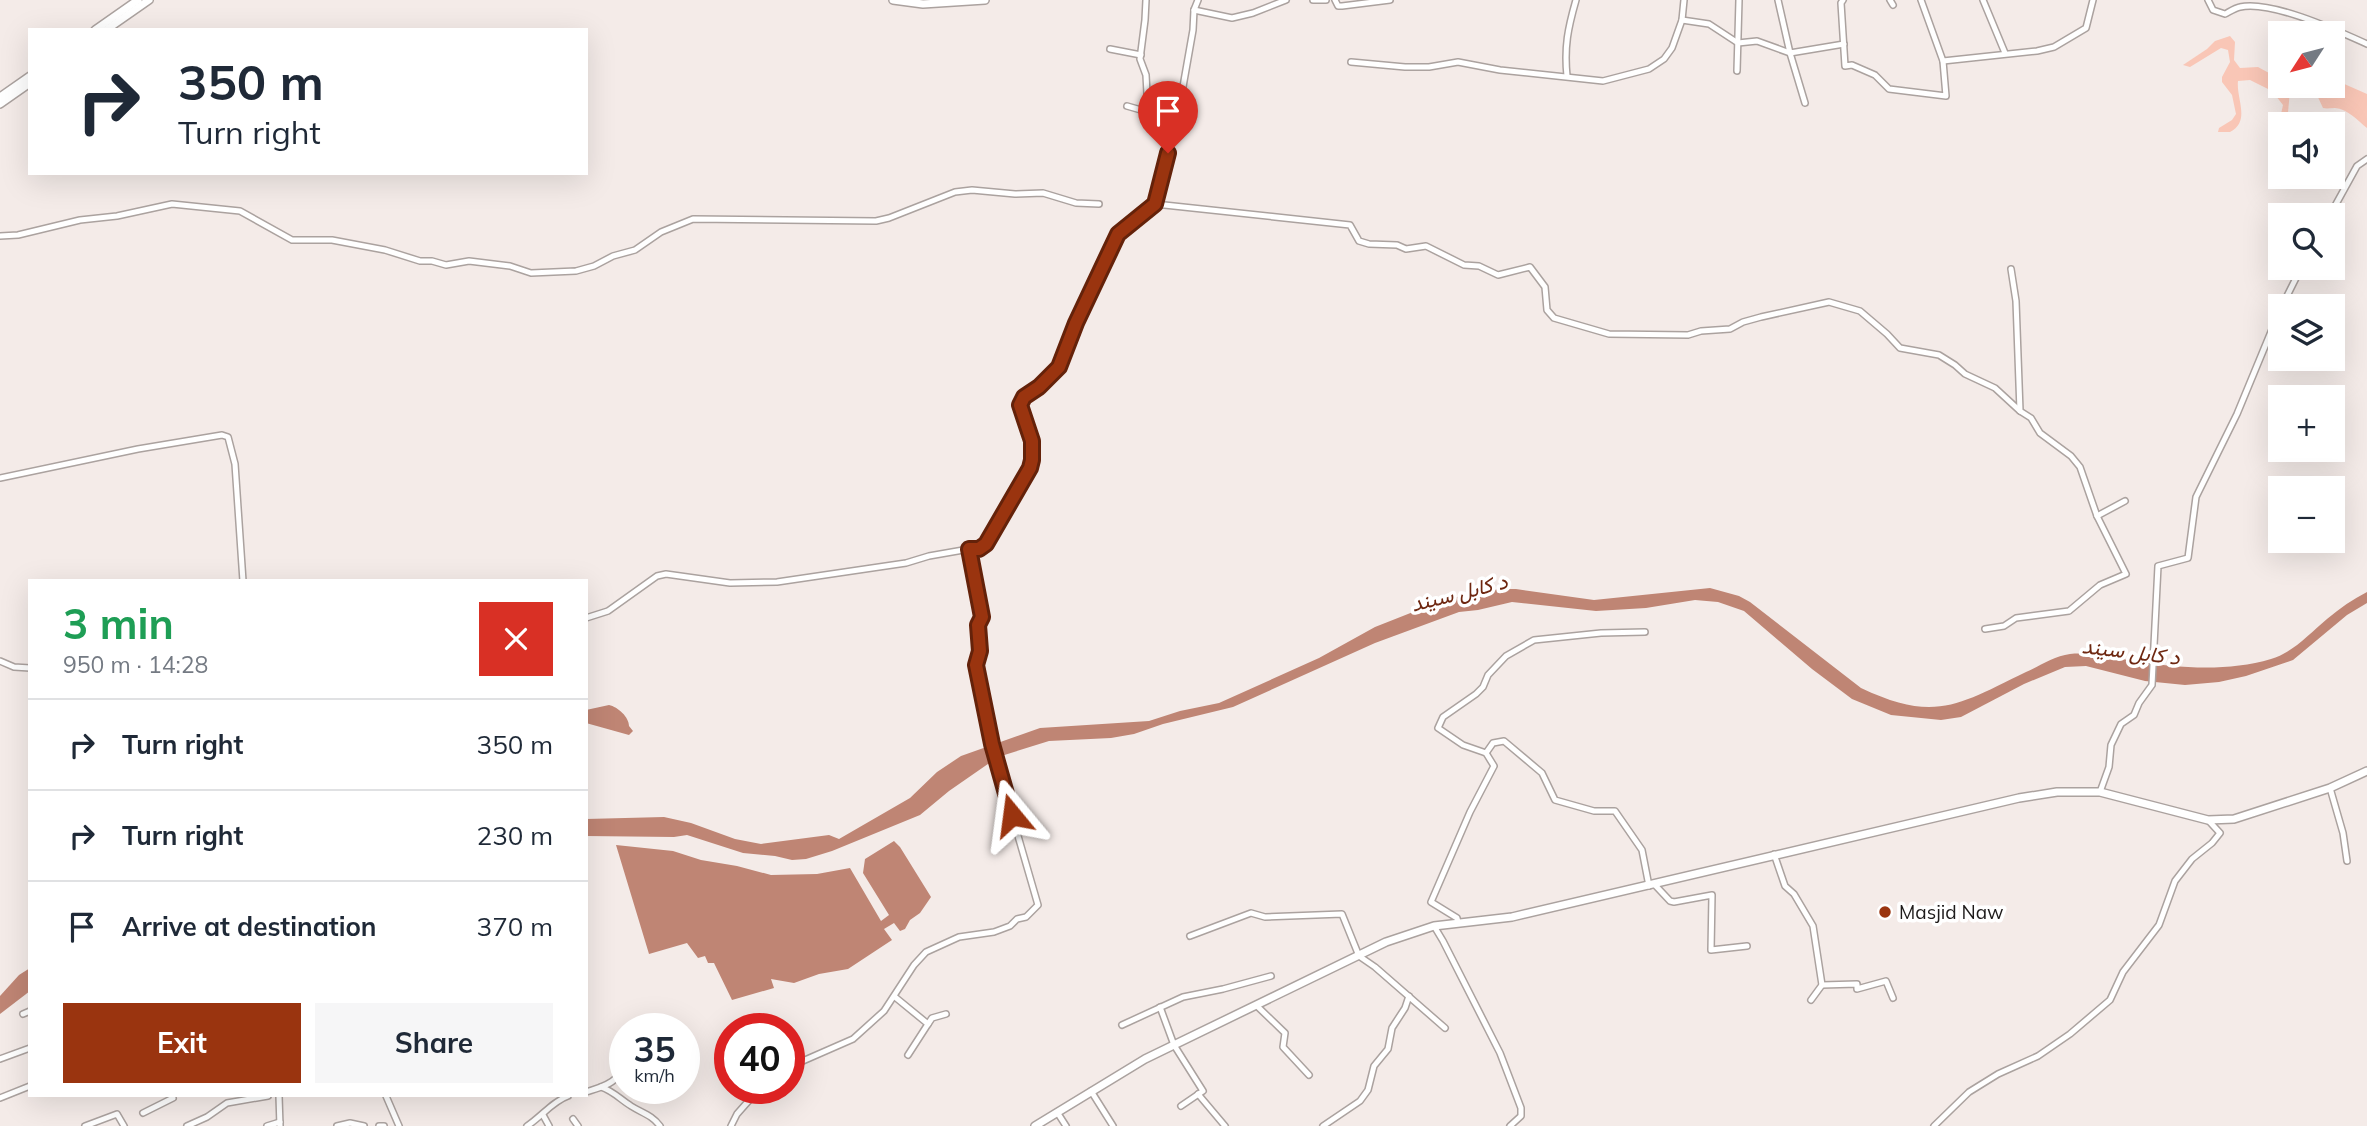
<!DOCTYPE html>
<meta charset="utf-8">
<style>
:root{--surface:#fff;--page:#f6f6f7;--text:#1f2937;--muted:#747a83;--line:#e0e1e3;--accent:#9a340f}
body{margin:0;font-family:Mulish,Vazirmatn,sans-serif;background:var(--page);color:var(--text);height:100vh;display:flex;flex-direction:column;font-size:26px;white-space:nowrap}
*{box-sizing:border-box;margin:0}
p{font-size:23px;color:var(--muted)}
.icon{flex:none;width:38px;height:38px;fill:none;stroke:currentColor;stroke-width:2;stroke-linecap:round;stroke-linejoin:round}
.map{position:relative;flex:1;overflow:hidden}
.details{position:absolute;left:28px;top:579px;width:560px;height:518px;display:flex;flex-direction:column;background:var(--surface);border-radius:0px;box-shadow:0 7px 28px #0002}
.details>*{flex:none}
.guide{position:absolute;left:28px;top:28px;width:560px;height:147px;border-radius:0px;box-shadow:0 7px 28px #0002;background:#fff;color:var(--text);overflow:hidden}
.needle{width:46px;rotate:234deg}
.buttons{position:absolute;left:2268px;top:21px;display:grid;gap:14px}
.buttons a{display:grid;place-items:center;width:77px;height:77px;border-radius:0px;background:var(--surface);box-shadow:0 7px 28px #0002;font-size:35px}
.speed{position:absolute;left:609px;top:1013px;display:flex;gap:14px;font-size:35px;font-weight:700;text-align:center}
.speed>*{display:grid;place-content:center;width:91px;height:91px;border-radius:50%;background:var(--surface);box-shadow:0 7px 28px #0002;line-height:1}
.speed small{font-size:18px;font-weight:400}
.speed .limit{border:10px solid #d22;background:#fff;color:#111}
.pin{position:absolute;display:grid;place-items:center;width:60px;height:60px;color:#fff;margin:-72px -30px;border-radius:50% 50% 50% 0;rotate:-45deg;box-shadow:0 0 7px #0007}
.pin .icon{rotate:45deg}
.me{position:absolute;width:77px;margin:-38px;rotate:344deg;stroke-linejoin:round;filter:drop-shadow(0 0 5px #0008)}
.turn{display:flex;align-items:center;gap:24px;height:147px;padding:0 35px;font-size:32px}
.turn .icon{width:91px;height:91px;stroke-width:2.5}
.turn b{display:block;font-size:49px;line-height:60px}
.round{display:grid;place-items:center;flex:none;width:74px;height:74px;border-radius:0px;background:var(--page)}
.head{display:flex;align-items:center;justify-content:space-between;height:119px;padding:0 35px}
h1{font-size:42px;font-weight:700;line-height:52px;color:#1e9e55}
.primary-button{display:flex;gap:14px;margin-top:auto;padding:14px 35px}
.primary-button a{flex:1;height:80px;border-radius:0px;background:var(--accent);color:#fff;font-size:28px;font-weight:700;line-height:80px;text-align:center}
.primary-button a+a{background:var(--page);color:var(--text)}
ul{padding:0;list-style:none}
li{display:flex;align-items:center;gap:21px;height:91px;padding:0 35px;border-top:2px solid var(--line)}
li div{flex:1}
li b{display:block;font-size:26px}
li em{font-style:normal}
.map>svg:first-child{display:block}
.green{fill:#f9c6b6}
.water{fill:#bf8574}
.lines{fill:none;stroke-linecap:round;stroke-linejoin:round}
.minor-casing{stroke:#aba29f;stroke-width:8}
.major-casing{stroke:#aba29f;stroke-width:10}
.minor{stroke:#fff;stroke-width:5}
.major{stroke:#fff;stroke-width:7}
.route-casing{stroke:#64220a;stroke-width:18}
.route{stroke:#9a340f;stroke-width:12}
.poi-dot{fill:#9a340f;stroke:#fff;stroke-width:2.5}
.labels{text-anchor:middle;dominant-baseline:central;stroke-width:7;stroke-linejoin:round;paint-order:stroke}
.poi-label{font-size:19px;fill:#1e1b1a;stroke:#fff;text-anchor:start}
.water-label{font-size:21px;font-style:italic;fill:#6e2710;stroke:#fff}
</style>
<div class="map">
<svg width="2367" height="1126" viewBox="0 0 2367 1126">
<rect width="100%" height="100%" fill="#f4ebe8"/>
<!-- green -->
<g class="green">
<path d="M2230 36 2235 42 2234 60 2240 68 2258 67 2280 79V86H2300L2290 90 2287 124H2280V156L2276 161H2273L2271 158 2283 105 2272 91 2250 80 2238 81C2236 99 2251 121 2230 132H2218L2219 128 2232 120 2236 114 2232 95 2222 82V77L2230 62 2228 50 2221 48 2190 67 2183 65 2207 49 2215 41Z"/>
<path d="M2333 79 2367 94V128C2358 121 2348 109 2335 108 2331 108 2327 109 2323 108L2316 93 2303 86H2333Z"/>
</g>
<!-- water -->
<g class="water">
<path d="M1710 588 1739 596 1750 602 1861 688C1935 723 1958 705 2026 672 2040 666 2054 656 2070 654 2092 652 2113 658 2134 661 2179 668 2227 672 2271 659 2294 652 2310 633 2327 619 2340 608 2353 599 2367 592V603L2347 615 2293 660 2246 676 2219 682 2185 685 2145 681 2086 666 2065 667 2024 684 1961 717 1941 720 1891 715 1852 699 1812 669 1744 611 1718 602 1695 600 1646 608 1596 611 1512 602 1478 610 1459 612 1375 643 1233 707 1163 724 1134 734 1111 738 1049 741 998 757 949 791 920 815 832 851 806 859 792 860 775 856 743 853 687 835 674 837 586 836V819L664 817 691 823 735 839 761 844 829 835 839 839 910 798 937 772 961 756 1040 728 1149 721 1180 711 1219 703 1319 658 1375 627 1446 599 1499 589H1516L1594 600Z"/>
<path d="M609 705C618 707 629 717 629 726L633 731 629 735 586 723V710Z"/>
<path d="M894 841 900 847 931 897 920 913 910 920 905 929 900 931 894 923 884 929 892 940 848 969 819 974 794 983 771 979 774 988 732 1000 714 963H708L705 956 698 958 687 943 649 954 616 845 673 851 701 860 737 866 771 875 817 874 850 868 881 921 889 915 863 873 865 859Z"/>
<path d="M30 968V991L0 1014V996L19 975Z"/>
</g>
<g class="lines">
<!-- minor casing -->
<g class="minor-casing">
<g id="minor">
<path d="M1146 0 1145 20 1140 59 1146 75 1148 112"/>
<path d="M1313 0H1326"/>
<path d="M1335 0 1338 6H1342L1390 0"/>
<path d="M1778 0 1790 53 1805 103"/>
<path d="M1843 0 1841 3 1845 66 1852 65 1875 75 1889 89 1946 96 1943 61 1921 0"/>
<path d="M1890 0 1893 5"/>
<path d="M1983 0 2005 53"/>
<path d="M2208 0 2213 10 2225 14C2229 12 2235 8 2240 7 2271 0 2338 31 2367 44"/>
<path d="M1194 10 1232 18 1253 13 1286 0"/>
<path d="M1682 20 1709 24 1738 43 1757 41 1790 53 1844 44"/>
<path d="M1110 49 1141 55"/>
<path d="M1943 61 2037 51 2054 47 2086 28 2093 0"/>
<path d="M1351 62 1405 67H1429L1458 62 1500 70 1603 81 1649 69 1664 59 1672 48 1682 20 1684 0"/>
<path d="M1737 71 1739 0"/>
<path d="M1567 76C1564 47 1568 28 1576 0"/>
<path d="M1127 106 1148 112 1178 115"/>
<path d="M1155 204 1350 225 1359 241 1369 244 1397 245 1406 249 1426 246 1464 265 1479 266 1498 275 1530 267 1545 287 1547 310 1554 318 1609 334 1688 335 1701 331 1730 329 1743 322 1761 317 1829 302 1860 311 1887 334 1900 348 1939 355 1955 365 1965 374 1995 388 2020 411"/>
<path d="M2330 215 2357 166 2367 159"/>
<path d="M0 236 18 235 80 220 117 216 172 204 240 211 292 240H332L385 250 420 261H432L446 265 469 261 510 266 531 273 576 271 594 266 613 256 635 250 661 232 693 219 876 221 889 218 955 192 972 190 1015 194 1043 193 1076 203 1099 204"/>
<path d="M2282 306 2301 268"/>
<path d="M0 478 138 449 222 435 228 437 235 464 243 581"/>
<path d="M2097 516 2125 501"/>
<path d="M586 618 608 611 657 576 666 574 730 583 777 582 906 563 929 556 969 549H979L986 544 1030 468C1036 444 1024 428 1020 405L1024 397 1039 387 1059 367 1076 323 1118 234 1155 204 1178 115 1193 30 1194 10 1198 0"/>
<path d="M1985 629 2004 626 2016 618 2069 611 2100 585 2126 574 2097 516 2080 467 2071 456 2040 433 2031 418 2020 411 2016 301 2011 269"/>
<path d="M0 661 14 667 30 668"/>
<path d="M1486 753 1493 743 1504 741 1542 773 1555 800 1594 811H1615L1642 850 1649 886"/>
<path d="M2330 788 2343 833 2347 861"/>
<path d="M2100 792 2109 767 2111 745 2121 724 2134 715 2139 703 2152 685 2158 566 2188 558 2196 497 2237 414 2280 310"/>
<path d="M1774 854 1785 886 1794 894 1813 926 1822 985 1811 1000"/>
<path d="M1655 885 1670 901 1674 902 1712 895 1711 950 1747 946"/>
<path d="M1458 922 1457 918 1431 902 1470 812 1494 766 1486 753 1463 745 1438 728 1443 717 1476 694 1483 687 1488 675 1506 656 1534 640 1601 633 1645 632"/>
<path d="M1434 926 1443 941 1500 1053 1521 1108V1116L1510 1126"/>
<path d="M1190 936 1251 913 1265 917 1342 914 1359 956 1375 967 1445 1028"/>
<path d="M1822 985 1857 984V989L1886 981 1893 998"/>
<path d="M895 997 928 1024 908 1055"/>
<path d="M1257 1006 1285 1033 1283 1047 1309 1075"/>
<path d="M1160 1007 1174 1045 1203 1091 1181 1106"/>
<path d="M23 1014 30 1011"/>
<path d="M928 1024 932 1018 946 1014"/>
<path d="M1122 1025 1183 997 1223 989 1271 976"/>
<path d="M0 1059 30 1048"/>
<path d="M789 1067 853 1039 884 1011 914 965 926 952 959 937 994 932 1010 926 1017 919 1026 917 1038 905 996 760 982 696 976 665 980 651 978 625 982 617 969 549"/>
<path d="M601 1087C613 1091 620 1099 631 1106 642 1113 652 1115 660 1126"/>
<path d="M1091 1091 1113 1126"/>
<path d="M586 1092C595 1089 609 1086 616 1078 620 1072 619 1067 625 1061"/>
<path d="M1198 1094 1225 1126"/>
<path d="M279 1096 280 1126"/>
<path d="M386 1096 399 1126"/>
<path d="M0 1098 30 1086"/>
<path d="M1057 1112 1066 1126"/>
<path d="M143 1113 173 1098 172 1096"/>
<path d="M543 1115 549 1126"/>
<path d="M573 1119 578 1126"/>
<path d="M85 1126 117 1114 124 1126"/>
<path d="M187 1126 207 1117 227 1103 268 1096"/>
<path d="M267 1126 280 1122"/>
<path d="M337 1126 350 1123 364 1126"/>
<path d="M379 1126H384"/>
<path d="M527 1126C541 1117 553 1101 568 1096"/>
<path d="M731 1126 737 1114 760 1088"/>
<path d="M1323 1126 1360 1101 1368 1090 1374 1066 1388 1049 1392 1028 1405 1008 1409 996"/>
<path d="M1934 1126 1969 1092 1998 1074 2038 1056 2070 1034 2110 1000 2123 972 2159 925 2175 881 2192 859 2212 843 2220 833 2208 820"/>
</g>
</g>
<!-- major casing -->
<g class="major-casing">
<g id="major">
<path d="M893 0 923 4 985 0"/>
<path d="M95 30 138 0"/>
<path d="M106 30 149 0"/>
<path d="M0 97 30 76"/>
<path d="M0 104 30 83"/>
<path d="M1035 1126 1145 1059 1386 942 1434 926 1512 917 2019 798 2057 792H2100L2208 820 2234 819 2330 788 2367 771"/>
</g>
</g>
<!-- minor -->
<use href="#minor" class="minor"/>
<!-- major -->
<use href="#major" class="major"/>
</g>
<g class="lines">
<!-- route casing -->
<g class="route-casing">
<path id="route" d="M1012 815 992 744 976 665 980 651 978 625 982 617 969 549H979L986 544 1030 468 1032 460V441L1020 405 1024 397 1039 387 1059 367 1076 323 1118 234 1155 204 1168 153"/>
</g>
<!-- route -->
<use href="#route" class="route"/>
</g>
<!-- markers -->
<circle class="poi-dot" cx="1885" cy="912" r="7"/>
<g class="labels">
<!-- poi labels -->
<g class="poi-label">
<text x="1899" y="912">Masjid Naw</text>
</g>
<!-- water labels -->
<g class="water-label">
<text transform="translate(1459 592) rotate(-14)">د کابل سيند</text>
<text transform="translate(2131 651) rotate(7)">د کابل سيند</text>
</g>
</g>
</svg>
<div class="buttons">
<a><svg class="needle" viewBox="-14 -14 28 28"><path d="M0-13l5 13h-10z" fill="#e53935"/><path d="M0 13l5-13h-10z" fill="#747a83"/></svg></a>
<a><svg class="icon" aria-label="sound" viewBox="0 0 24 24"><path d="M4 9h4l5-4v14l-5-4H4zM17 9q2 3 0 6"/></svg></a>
<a><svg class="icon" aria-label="search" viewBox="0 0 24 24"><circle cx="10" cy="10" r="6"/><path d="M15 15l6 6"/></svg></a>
<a><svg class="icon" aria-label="layers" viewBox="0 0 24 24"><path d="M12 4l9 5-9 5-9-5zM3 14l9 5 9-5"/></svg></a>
<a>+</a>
<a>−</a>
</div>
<div class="speed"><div>35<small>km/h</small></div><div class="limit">40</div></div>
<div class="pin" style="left:1168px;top:153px;background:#d93025"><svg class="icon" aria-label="arrive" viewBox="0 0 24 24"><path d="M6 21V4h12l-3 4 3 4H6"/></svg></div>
<svg class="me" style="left:1012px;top:815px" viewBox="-20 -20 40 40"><path d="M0-17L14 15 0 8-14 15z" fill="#9a340f" stroke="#fff" stroke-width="4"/></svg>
<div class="guide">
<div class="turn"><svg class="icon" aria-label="right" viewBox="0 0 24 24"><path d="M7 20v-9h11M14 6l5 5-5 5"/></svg><div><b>350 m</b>Turn right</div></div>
</div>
<section class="details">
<div class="head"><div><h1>3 min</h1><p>950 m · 14:28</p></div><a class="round" style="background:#d93025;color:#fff"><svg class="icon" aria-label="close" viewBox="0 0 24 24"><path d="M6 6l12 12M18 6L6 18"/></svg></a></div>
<ul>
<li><svg class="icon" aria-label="right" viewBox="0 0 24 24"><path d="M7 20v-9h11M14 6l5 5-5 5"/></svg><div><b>Turn right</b></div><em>350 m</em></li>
<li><svg class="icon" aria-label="right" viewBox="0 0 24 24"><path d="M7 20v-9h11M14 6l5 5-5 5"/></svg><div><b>Turn right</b></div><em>230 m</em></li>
<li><svg class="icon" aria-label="arrive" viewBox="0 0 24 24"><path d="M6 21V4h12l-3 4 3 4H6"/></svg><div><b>Arrive at destination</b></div><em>370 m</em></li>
</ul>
<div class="primary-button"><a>Exit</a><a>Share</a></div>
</section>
</div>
